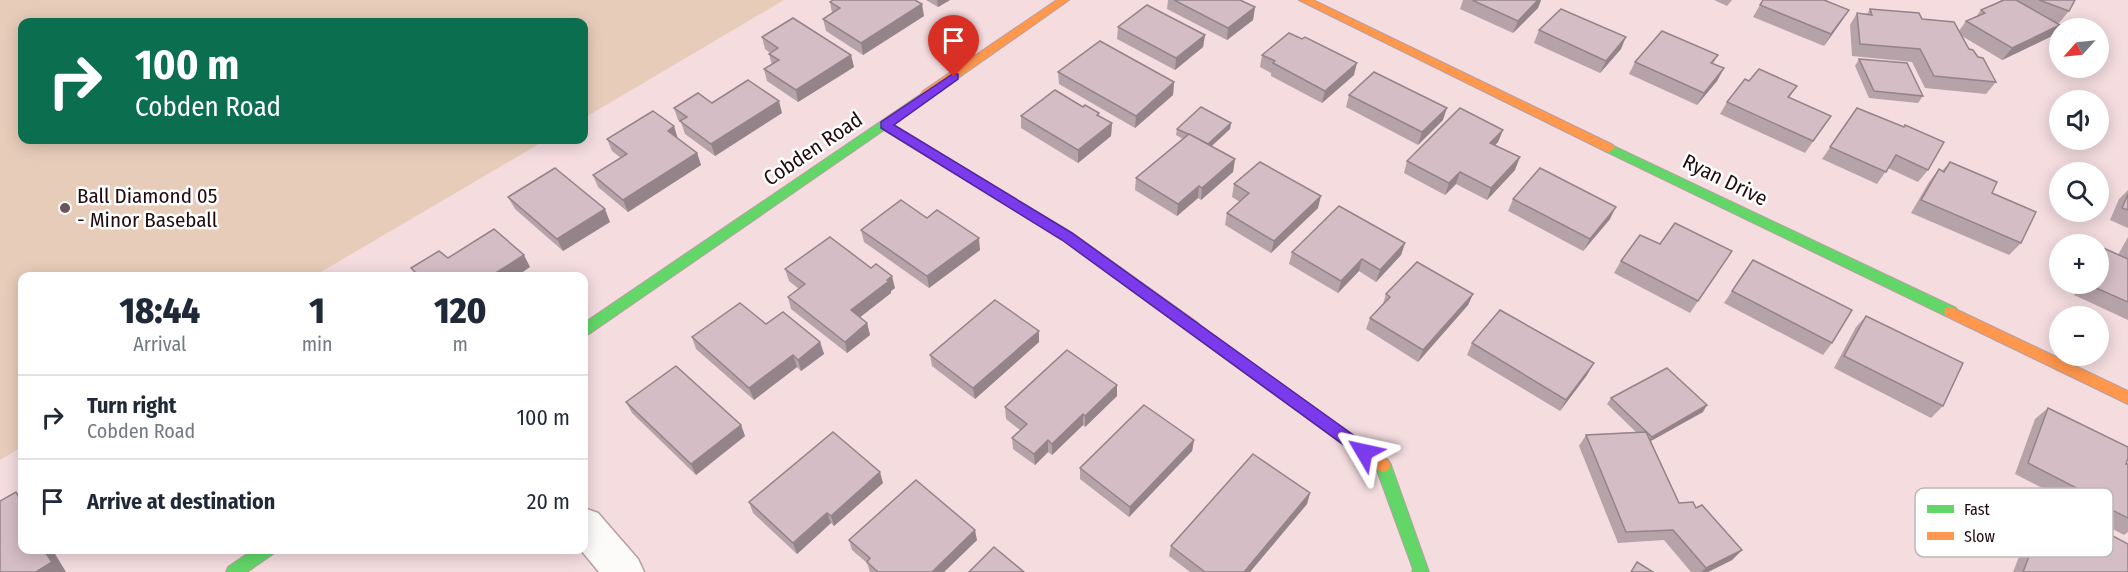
<!DOCTYPE html>
<meta charset="utf-8">
<style>
:root{--surface:#fff;--page:#f6f6f7;--text:#1f2937;--muted:#747a83;--line:#e0e1e3}
body{margin:0;font-family:"Fira Sans Condensed",sans-serif;background:var(--page);color:var(--text);height:100vh;display:flex;flex-direction:column;font-size:22px;white-space:nowrap}
*{box-sizing:border-box;margin:0}
p{font-size:20px;color:var(--muted)}
.icon{flex:none;width:33px;height:33px;fill:none;stroke:currentColor;stroke-width:2;stroke-linecap:round;stroke-linejoin:round}
.map{position:relative;flex:1;overflow:hidden}
.details{position:absolute;left:18px;top:272px;width:570px;height:282px;display:flex;flex-direction:column;background:var(--surface);border-radius:12px;box-shadow:0 3px 15px #0003}
.details>*{flex:none}
.top-card{position:absolute;left:18px;top:18px;width:570px;height:126px;border-radius:12px;box-shadow:0 3px 15px #0003;background:#0b6e4f;color:#fff;overflow:hidden}
.needle{width:39px;rotate:243deg}
.controls{position:absolute;left:2049px;top:18px;display:grid;gap:12px}
.controls a{display:grid;place-items:center;width:60px;height:60px;border-radius:50%;background:var(--surface);box-shadow:0 3px 15px #0003;font-size:30px}
.pin{position:absolute;display:grid;place-items:center;width:51px;height:51px;color:#fff;margin:-62px -26px;border-radius:50% 50% 50% 0;rotate:-45deg;box-shadow:0 0 6px #0007}
.pin .icon{rotate:45deg}
.me{position:absolute;width:66px;margin:-33px;rotate:306deg;stroke-linejoin:round;filter:drop-shadow(0 0 4px #0008)}
.turn{display:flex;align-items:center;gap:21px;height:126px;padding:0 18px;font-size:27px}
.turn .icon{width:78px;height:78px;stroke-width:2.5}
.turn b{display:block;font-size:42px;line-height:51px}
.eta{display:flex;justify-content:space-evenly;align-items:center;height:102px;text-align:center}
.eta b{font-size:36px;font-weight:800;line-height:42px}
ul{padding:0;list-style:none}
li{display:flex;align-items:center;gap:18px;height:84px;padding:0 18px;border-top:2px solid var(--line)}
li div{flex:1}
li b{display:block;font-size:22px}
li em{font-style:normal}
.map>svg:first-child{display:block}
.green{fill:#e7ccba}
.lines{fill:none;stroke-linecap:round;stroke-linejoin:round}
.street-casing{stroke:#b69fa2;stroke-width:3}
.fast-casing{stroke:#b69fa2;stroke-width:2}
.slow-casing{stroke:#b69fa2;stroke-width:2}
.street{fill:#fdfafa;fill-rule:evenodd}
.fast{fill:#63d668;fill-rule:evenodd}
.slow{fill:#ff974d;fill-rule:evenodd}
.wall{fill:#b6a3a9}
.shaded-wall{fill:#948489}
.building{fill:#d4bdc4;stroke:#948489;stroke-width:1.5}
.route{fill:#7c3aed;stroke:#51269a;stroke-width:1.5}
.poi-dot{fill:#6d5458;stroke:#fff;stroke-width:2}
.labels{text-anchor:middle;dominant-baseline:central;stroke-width:5;stroke-linejoin:round;paint-order:stroke}
.street-label{font-size:21px;fill:#240b10;stroke:#fff}
.poi-label{font-size:21px;fill:#240b10;stroke:#fff;text-anchor:start}
.key{fill:#fff;stroke:#bdb6b7;stroke-width:1.5}
.key-label{font-size:16px;fill:#240b10}
</style>
<div class="map">
<svg width="2128" height="572" viewBox="0 0 2128 572">
<rect width="100%" height="100%" fill="#f4dcdf"/>
<!-- green -->
<path class="green" d="M0 0H784L584 118V22H22V140H546L314 276H22V447L0 460Z"/>
<g class="lines">
<!-- street casing -->
<g class="street-casing">
<path id="street" d="M584 508 598 513 638 559 644 572H599L580 549H584Z"/>
</g>
<!-- fast casing -->
<g class="fast-casing">
<g id="fast">
<path d="M927 90 933 94 931 97 892 124 1072 233 1198 323 1200 327 1198 331H1188L1062 239 884 130 589 334 584 335V323Z"/>
<path d="M1609 144 1956 308 1958 312 1956 316H1946L1605 151 1603 148 1605 145Z"/>
<path d="M1383 458 1388 460 1391 465 1429 572H1412L1413 569 1375 465 1378 460Z"/>
<path d="M254 549H275L273 554 247 572H226L228 567Z"/>
</g>
</g>
<!-- slow casing -->
<g class="slow-casing">
<g id="slow">
<path d="M1057 0H1069L931 97H923L921 94 923 91Z"/>
<path d="M1299 0H1313L1613 145 1615 148 1609 152 1605 151Z"/>
<path d="M1951 307 2128 391V404L1946 316 1944 312 1946 308Z"/>
<path d="M1193 322 1388 460 1391 465 1388 470 1383 472 1378 470 1188 331 1186 327 1188 323Z"/>
</g>
</g>
<!-- street -->
<use href="#street" class="street"/>
<!-- fast -->
<use href="#fast" class="fast"/>
<!-- slow -->
<use href="#slow" class="slow"/>
</g>
<!-- wall -->
<g class="wall">
<path d="M926 0H950L938 7Z"/>
<path d="M1168 0H1240L1255 7 1253 20 1227 40 1167 9Z"/>
<path d="M1463 0H1541L1538 8 1513 33 1460 9Z"/>
<path d="M1714 0H1732L1727 6Z"/>
<path d="M2001 0H2075L2069 11 2059 23 2056 22 2060 25 2050 37 2002 60 1962 36 1969 49 1978 57 1996 82 1986 94 1925 88 1912 62 1852 56 1850 25 1857 13 1867 14 1870 9 1922 19 1959 31 1966 21 1976 17 1981 10 2000 1Z"/>
<path d="M830 2 924 16 863 55 826 31 823 19 832 13Z"/>
<path d="M1760 5 1841 22 1824 46 1753 17Z"/>
<path d="M1118 27 1205 35 1203 47 1175 70 1117 39Z"/>
<path d="M1539 30 1621 49 1600 73 1534 43Z"/>
<path d="M762 37 851 55 854 67 798 102 767 81 764 69 772 65 769 54 770 53 765 49Z"/>
<path d="M1302 39 1354 75 1322 103 1271 76V73L1260 67 1262 55Z"/>
<path d="M1718 55 1713 64 1724 68 1717 81 1697 105 1629 74 1635 62Z"/>
<path d="M1859 59 1923 96 1918 103 1869 98 1855 66Z"/>
<path d="M1058 72 1174 82 1173 95 1135 128 1059 84Z"/>
<path d="M1749 81 1797 86 1789 98 1831 116 1805 153 1720 114 1727 102Z"/>
<path d="M1349 95 1443 120 1418 145 1346 107Z"/>
<path d="M712 103 782 113 715 156 685 134 681 122 678 120 674 108Z"/>
<path d="M1083 107 1099 113V116L1112 123 1111 136 1078 163 1021 128V116Z"/>
<path d="M1857 108 1928 170 1918 182 1888 168 1877 184 1822 159Z"/>
<path d="M1231 123 1230 129 1212 146 1235 159 1233 172 1201 200 1198 198 1177 216 1135 190 1136 178 1183 139 1176 135 1177 129Z"/>
<path d="M1503 130 1498 142 1495 145 1515 170 1487 200 1456 184 1445 195 1404 173 1407 161Z"/>
<path d="M678 138 697 153 701 165 628 212 598 187 593 175 621 158 612 151 607 139Z"/>
<path d="M1950 162 1992 193 2021 243 2009 255 1911 213 1929 182 1939 169 1942 171Z"/>
<path d="M1234 184 1318 208 1271 253 1225 225 1227 213 1240 202 1232 197Z"/>
<path d="M2128 190V228L2110 220 2119 199Z"/>
<path d="M508 197 610 222 563 251 515 209Z"/>
<path d="M1513 199 1610 219 1583 251 1508 211Z"/>
<path d="M861 230 980 250 929 288 864 242Z"/>
<path d="M2128 237V320L2074 295 2079 284H2098V250L2101 247 2118 255Z"/>
<path d="M1405 243 1401 255 1376 282 1359 271 1338 293 1289 264 1292 252Z"/>
<path d="M1660 244 1732 251 1690 313 1614 273 1621 261Z"/>
<path d="M1753 260 1832 343 1823 355 1724 303Z"/>
<path d="M785 269 895 288 891 291V293L860 317 867 323 870 335 847 353 791 309 788 297 799 289 789 281Z"/>
<path d="M1386 294H1473L1468 305 1418 362 1366 329 1370 318 1383 304Z"/>
<path d="M1866 316 1943 406 1931 418 1834 368 1856 327Z"/>
<path d="M766 324 820 342 824 354 801 371 797 367 754 400 696 349 692 337Z"/>
<path d="M1039 331V342L975 399 932 366 930 355Z"/>
<path d="M1472 343 1587 375 1560 411 1467 355Z"/>
<path d="M1117 396 1085 427 1083 425 1052 455 1048 452 1035 465 1013 449 1012 438 1020 430 1006 419 1005 407Z"/>
<path d="M1611 398 1703 412 1651 441 1679 503 1696 508 1742 550 1732 560 1708 572H1691L1664 540 1618 543 1579 446 1586 435 1636 432 1607 404Z"/>
<path d="M626 402 741 425 745 436 696 475 632 413Z"/>
<path d="M2048 408 2128 464V532L2124 535 2080 512 2081 508 2015 474 2035 419Z"/>
<path d="M1194 440 1192 451 1129 517 1080 479V468Z"/>
<path d="M883 483 834 526 831 523 797 554 753 513 749 502Z"/>
<path d="M1310 493 1307 504 1250 572H1190L1169 556 1171 546Z"/>
<path d="M2050 502 2128 572H2013L2036 513Z"/>
<path d="M849 540H977L944 572H870L867 563 852 550Z"/>
</g>
<!-- shaded-wall -->
<g class="shaded-wall">
<path d="M937 0H950L938 7Z"/>
<path d="M1538 0H1541L1538 8 1513 33 1518 21Z"/>
<path d="M922 4 924 16 863 55 861 43Z"/>
<path d="M1255 7 1253 20 1227 40 1228 28Z"/>
<path d="M1849 10 1841 22 1824 46 1831 34Z"/>
<path d="M2060 25 2050 37 2002 60 2012 48Z"/>
<path d="M1205 35 1203 47 1175 70 1176 58Z"/>
<path d="M1626 37 1621 49 1600 73 1606 61Z"/>
<path d="M851 55 854 67 798 102 796 90Z"/>
<path d="M1357 63 1354 75 1322 103 1325 91Z"/>
<path d="M1724 68 1717 81 1697 105 1704 93Z"/>
<path d="M1174 82 1173 95 1135 128 1136 116Z"/>
<path d="M779 101 782 113 715 156 711 144Z"/>
<path d="M1447 108 1443 120 1418 145 1422 132Z"/>
<path d="M1112 123 1111 136 1078 163V150Z"/>
<path d="M1231 123 1230 129 1206 151 1207 145Z"/>
<path d="M674 126 678 139 668 131Z"/>
<path d="M1503 130 1498 142 1486 155 1490 143Z"/>
<path d="M697 153 701 165 628 212 623 200Z"/>
<path d="M1520 157 1515 170 1487 200 1491 188Z"/>
<path d="M1235 159 1233 172 1201 200 1202 188Z"/>
<path d="M1460 172 1456 184 1445 195 1449 183Z"/>
<path d="M1199 186 1198 198 1177 216 1178 204Z"/>
<path d="M1321 196 1318 208 1271 253 1274 241Z"/>
<path d="M1616 207 1610 219 1583 251 1590 239Z"/>
<path d="M605 209 610 222 563 251 557 239Z"/>
<path d="M979 238 980 250 929 288 927 276Z"/>
<path d="M1405 243 1401 255 1376 282 1380 270Z"/>
<path d="M524 255 530 267 517 276H491Z"/>
<path d="M1362 259 1359 271 1338 293 1341 281Z"/>
<path d="M892 276 895 288 891 291V293L854 322 851 310Z"/>
<path d="M1473 294 1468 305 1418 362 1423 350Z"/>
<path d="M867 323 870 335 847 353 845 342Z"/>
<path d="M1039 331V342L975 399 973 388Z"/>
<path d="M820 342 824 354 801 371 798 360Z"/>
<path d="M793 355 797 367 754 400 749 388Z"/>
<path d="M1594 363 1587 375 1560 411 1566 400Z"/>
<path d="M1117 385V396L1085 427V416Z"/>
<path d="M1707 405 1703 412 1647 443 1652 437Z"/>
<path d="M1083 414V425L1052 455V444Z"/>
<path d="M741 425 745 436 696 475 691 464Z"/>
<path d="M1048 440V452L1035 465 1034 454Z"/>
<path d="M1194 440 1192 451 1129 517 1130 507Z"/>
<path d="M880 472 883 483 834 526 831 516Z"/>
<path d="M16 492 22 497V503Z"/>
<path d="M1310 493 1307 504 1250 572H1244Z"/>
<path d="M827 513 831 523 797 554 793 543Z"/>
<path d="M975 530 977 540 944 572H932Z"/>
<path d="M43 549H52L66 572H36Z"/>
<path d="M1742 550 1732 560 1708 572H1701L1706 568Z"/>
</g>
<!-- building -->
<g class="building">
<path d="M833 0H915L922 4 861 43 823 19 840 8 830 2Z"/>
<path d="M1174 0H1240L1255 7 1228 28Z"/>
<path d="M1472 0H1538L1518 21Z"/>
<path d="M1763 0H1824L1849 10 1831 34 1760 5Z"/>
<path d="M2004 0H2016L2060 25 2012 48 1966 21 1985 13 1981 10Z"/>
<path d="M2039 0H2075L2069 11Z"/>
<path d="M1147 5 1205 35 1176 58 1118 27Z"/>
<path d="M1561 9 1626 37 1606 61 1539 30Z"/>
<path d="M1870 9 1919 13 1922 19 1954 22 1969 49 1973 50 1978 57 1983 58 1996 82 1934 76 1920 49 1860 44 1857 13 1872 15Z"/>
<path d="M793 18 851 55 796 90 764 69 779 60 769 54 778 48 762 37Z"/>
<path d="M1662 31 1718 55 1711 63 1724 68 1704 93 1635 62Z"/>
<path d="M1289 33 1302 39 1305 37 1357 63 1325 91 1273 63 1275 61 1262 55Z"/>
<path d="M1100 41 1174 82 1136 116 1058 72Z"/>
<path d="M1859 59 1907 63 1923 96 1874 91Z"/>
<path d="M1759 69 1797 86 1788 97 1831 116 1813 141 1727 102 1745 79 1749 81Z"/>
<path d="M1374 72 1447 108 1422 132 1349 95Z"/>
<path d="M748 80 779 101 711 144 680 121 687 117 674 108 698 93 712 103Z"/>
<path d="M1055 90 1083 107 1085 105 1099 113 1097 115 1112 123 1078 150 1021 116Z"/>
<path d="M1201 107 1231 123 1208 144 1189 134H1188L1177 129Z"/>
<path d="M1460 108 1503 130 1490 143 1520 157 1491 188 1460 172 1449 183 1407 161Z"/>
<path d="M1857 108 1904 127 1905 125 1944 142 1928 170 1896 155 1886 172 1830 147Z"/>
<path d="M653 111 674 126 668 131 697 153 623 200 593 175 627 154 607 139Z"/>
<path d="M1189 134 1235 159 1202 188 1199 186 1178 204 1136 178Z"/>
<path d="M1260 162 1321 196 1274 241 1227 213 1249 193 1234 184Z"/>
<path d="M1950 162 1997 182 1992 193 2036 212 2021 243 1921 200 1939 169 1944 172Z"/>
<path d="M555 168 605 209 557 239 508 197Z"/>
<path d="M1540 168 1616 207 1590 239 1513 199Z"/>
<path d="M2128 194V210L2122 208Z"/>
<path d="M901 200 927 218 937 210 979 238 927 276 861 230Z"/>
<path d="M1339 206 1405 243 1380 270 1362 259 1341 281 1292 252Z"/>
<path d="M1675 223 1732 251 1698 301 1621 261 1640 235 1660 244Z"/>
<path d="M494 229 524 255 491 276H416L418 275 411 268 439 251 448 258Z"/>
<path d="M830 237 871 268 876 264 892 276 887 280 889 281 851 310 867 323 845 342 788 297 805 284 785 269Z"/>
<path d="M2101 247 2128 259V302L2087 284H2098V255Z"/>
<path d="M1753 260 1852 310 1832 343 1732 291Z"/>
<path d="M1417 262 1473 294 1423 350 1370 318 1390 297 1386 294Z"/>
<path d="M995 300 1039 331 973 388 930 355Z"/>
<path d="M740 303 766 324 783 312 820 342 798 360 793 355 749 388 692 337Z"/>
<path d="M1500 310 1594 363 1566 400 1472 343Z"/>
<path d="M1866 316 1963 363 1943 406 1844 356Z"/>
<path d="M1067 350 1117 385 1085 416 1083 414 1052 444 1048 440 1034 454 1012 438 1027 424 1005 407Z"/>
<path d="M676 366 741 425 691 464 626 402Z"/>
<path d="M1667 368 1707 405 1652 437 1611 398Z"/>
<path d="M1144 405 1194 440 1130 507 1080 468Z"/>
<path d="M2048 408 2128 447V458L2126 464H2128V518L2094 501 2096 498 2028 463Z"/>
<path d="M833 432 880 472 831 516 827 513 793 543 749 502Z"/>
<path d="M1646 432 1679 503 1693 502 1696 508 1702 505 1742 550 1706 568 1673 530 1626 532 1586 435Z"/>
<path d="M1253 454 1310 493 1244 572H1205L1171 546Z"/>
<path d="M916 480 975 530 932 572H878L867 562 870 558 849 540Z"/>
<path d="M16 492 22 503V549H43L52 562 36 572H0V501Z"/>
<path d="M2050 502 2128 544V572H2023Z"/>
<path d="M994 547 1024 572H969Z"/>
<path d="M1637 562 1653 572H1631Z"/>
</g>
<!-- route -->
<path class="route" d="M954 73 958 74V79L894 125 1072 233 1370 447 1372 452 1370 456 1364 458 1359 456 1062 240 881 128V122Z"/>
<!-- markers -->
<circle class="poi-dot" cx="65" cy="208" r="6"/>
<g class="labels">
<!-- street labels -->
<g class="street-label">
<text transform="translate(813 149) rotate(-34)">Cobden Road</text>
<text transform="translate(1725 180) rotate(26)">Ryan Drive</text>
</g>
<!-- poi labels -->
<g class="poi-label">
<text x="77" y="196">Ball Diamond 05<tspan x="77" dy="24">- Minor Baseball</tspan></text>
</g>
</g>
<!-- legend -->
<rect x="1915" y="488" width="198" height="69" rx="9" class="key"/>
<rect x="1927" y="505" width="27" height="8" fill="#63d668"/>
<rect x="1927" y="532" width="27" height="8" fill="#ff974d"/>
<g class="key-label">
<text x="1964" y="515">Fast</text>
<text x="1964" y="542">Slow</text>
</g>
</svg>
<div class="controls">
<a><svg class="needle" viewBox="-14 -14 28 28"><path d="M0-13l5 13h-10z" fill="#e53935"/><path d="M0 13l5-13h-10z" fill="#747a83"/></svg></a>
<a><svg class="icon" aria-label="sound" viewBox="0 0 24 24"><path d="M4 9h4l5-4v14l-5-4H4zM17 9q2 3 0 6"/></svg></a>
<a><svg class="icon" aria-label="search" viewBox="0 0 24 24"><circle cx="10" cy="10" r="6"/><path d="M15 15l6 6"/></svg></a>
<a>+</a>
<a>−</a>
</div>
<div class="pin" style="left:954px;top:77px;background:#d93025"><svg class="icon" aria-label="arrive" viewBox="0 0 24 24"><path d="M6 21V4h12l-3 4 3 4H6"/></svg></div>
<svg class="me" style="left:1364px;top:452px" viewBox="-20 -20 40 40"><path d="M0-17L14 15 0 8-14 15z" fill="#7c3aed" stroke="#fff" stroke-width="4"/></svg>
<div class="top-card">
<div class="turn"><svg class="icon" aria-label="right" viewBox="0 0 24 24"><path d="M7 20v-9h11M14 6l5 5-5 5"/></svg><div><b>100 m</b>Cobden Road</div></div>
</div>
<section class="details">
<div class="eta">
<div><b>18:44</b><p>Arrival</p></div>
<div><b>1</b><p>min</p></div>
<div><b>120</b><p>m</p></div>
</div>
<ul>
<li><svg class="icon" aria-label="right" viewBox="0 0 24 24"><path d="M7 20v-9h11M14 6l5 5-5 5"/></svg><div><b>Turn right</b><p>Cobden Road</p></div><em>100 m</em></li>
<li><svg class="icon" aria-label="arrive" viewBox="0 0 24 24"><path d="M6 21V4h12l-3 4 3 4H6"/></svg><div><b>Arrive at destination</b></div><em>20 m</em></li>
</ul>
</section>
</div>
